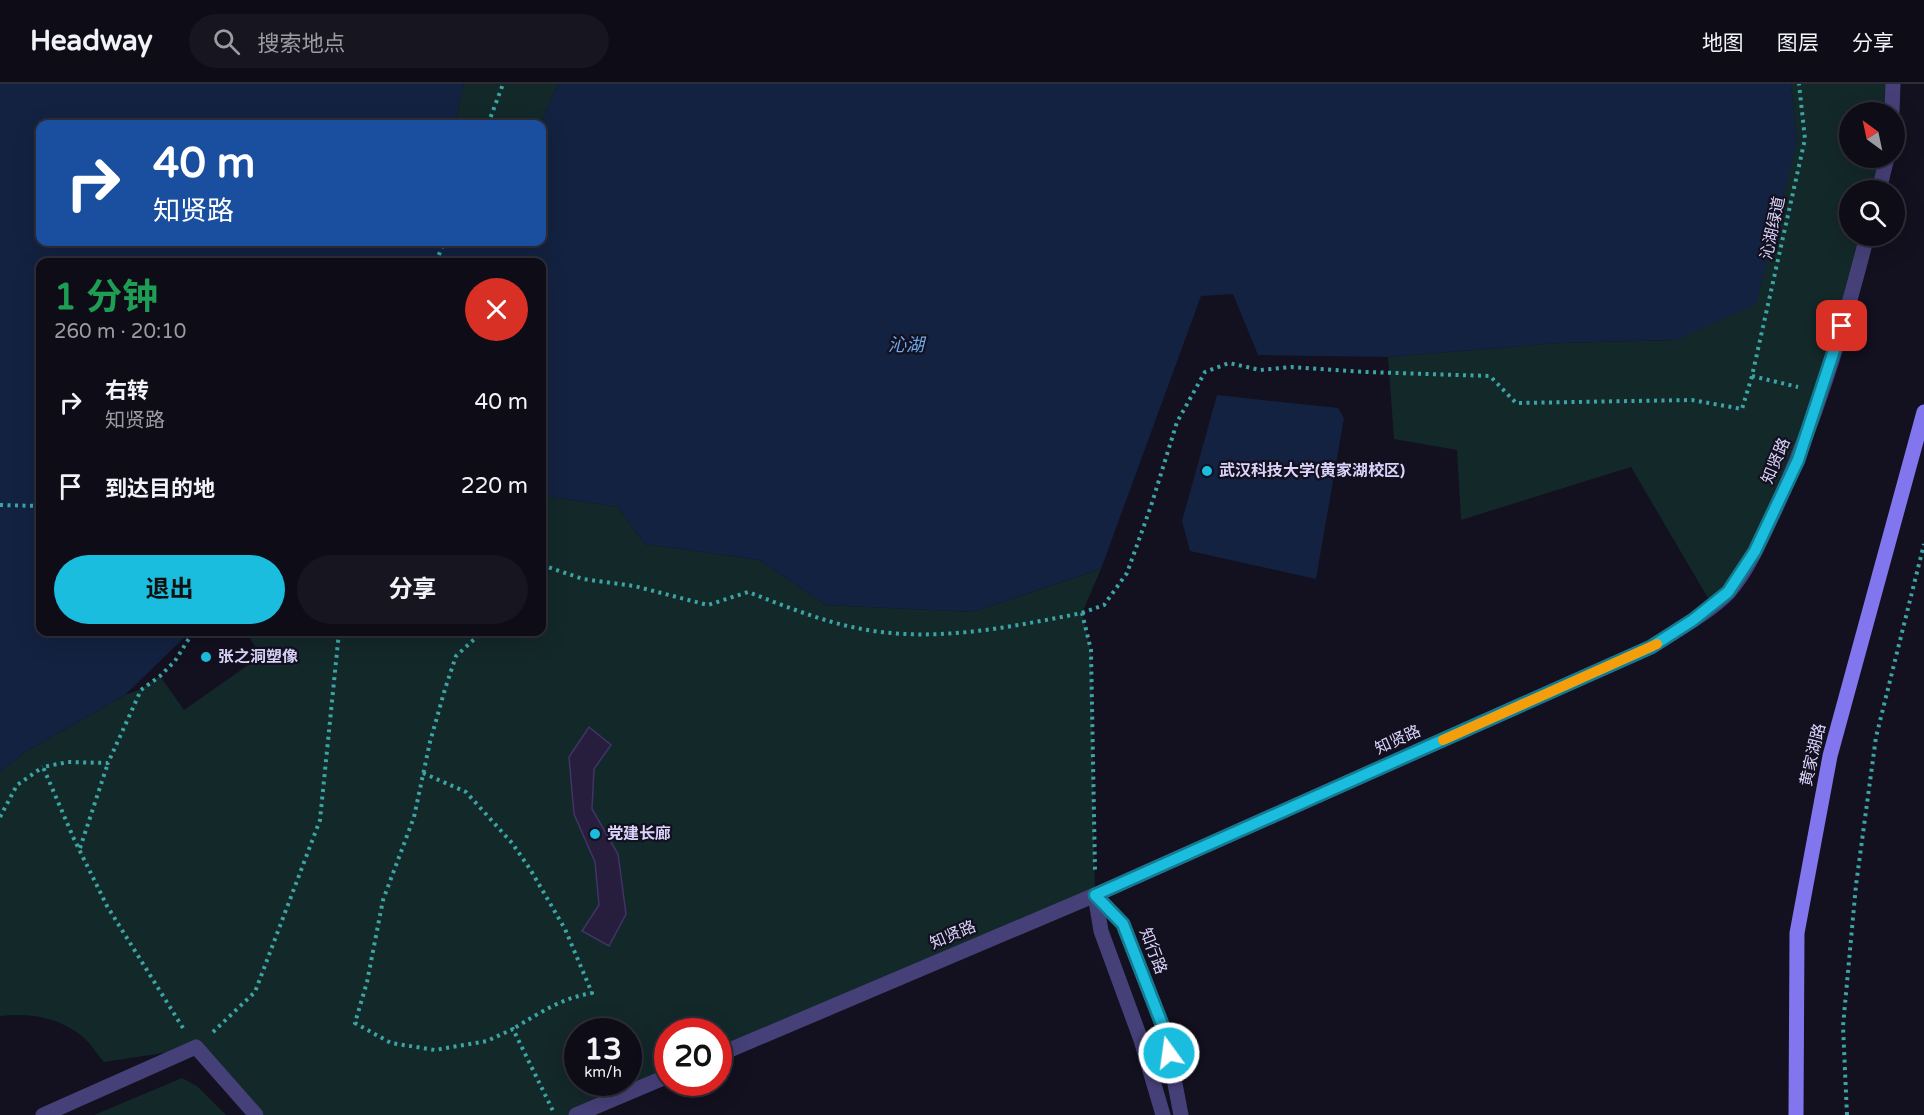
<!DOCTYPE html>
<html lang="zh">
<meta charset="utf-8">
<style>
:root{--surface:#0e0c17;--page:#171520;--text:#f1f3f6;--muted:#9b9ba1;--line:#2e2c36;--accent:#1bbdde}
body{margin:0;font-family:"Varela Round","Noto Sans SC",sans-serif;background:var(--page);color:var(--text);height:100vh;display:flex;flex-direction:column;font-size:22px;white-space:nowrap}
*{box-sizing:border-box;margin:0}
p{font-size:20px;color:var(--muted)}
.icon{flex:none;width:33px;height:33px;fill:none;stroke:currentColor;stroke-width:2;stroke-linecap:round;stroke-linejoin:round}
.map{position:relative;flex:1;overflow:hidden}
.details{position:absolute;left:36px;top:174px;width:510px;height:378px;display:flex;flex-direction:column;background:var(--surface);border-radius:12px;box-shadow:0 6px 24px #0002,0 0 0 2px var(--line)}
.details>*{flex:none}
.hud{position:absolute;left:36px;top:36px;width:510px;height:126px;border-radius:12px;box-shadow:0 6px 24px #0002,0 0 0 2px var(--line);background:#1a4fa0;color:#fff;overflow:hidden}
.needle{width:39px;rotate:327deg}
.controls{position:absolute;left:1839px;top:18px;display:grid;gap:12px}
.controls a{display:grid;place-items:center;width:66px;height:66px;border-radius:50%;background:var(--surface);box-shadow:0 6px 24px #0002,0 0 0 2px var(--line);font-size:30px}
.speed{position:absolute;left:564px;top:934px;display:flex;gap:12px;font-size:30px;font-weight:700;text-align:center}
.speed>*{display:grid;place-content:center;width:78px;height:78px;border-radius:50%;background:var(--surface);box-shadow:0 6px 24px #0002,0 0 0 2px var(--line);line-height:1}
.speed small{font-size:15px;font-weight:400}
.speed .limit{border:9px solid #d22;background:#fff;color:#111}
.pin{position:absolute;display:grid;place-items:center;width:51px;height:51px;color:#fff;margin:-26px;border-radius:12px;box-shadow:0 3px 9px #0006}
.me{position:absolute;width:66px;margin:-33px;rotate:346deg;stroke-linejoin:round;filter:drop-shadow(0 0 4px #0008)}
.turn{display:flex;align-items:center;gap:21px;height:126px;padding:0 18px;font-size:27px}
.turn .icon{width:78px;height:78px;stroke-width:2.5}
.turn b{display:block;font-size:42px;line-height:51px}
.round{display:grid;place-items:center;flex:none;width:63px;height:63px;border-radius:32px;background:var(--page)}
.summary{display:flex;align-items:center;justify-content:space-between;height:102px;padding:0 18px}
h1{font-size:36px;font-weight:700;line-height:45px;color:#1e9e55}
.action{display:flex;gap:12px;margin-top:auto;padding:12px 18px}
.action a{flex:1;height:69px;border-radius:36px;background:var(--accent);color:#111;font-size:24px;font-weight:700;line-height:69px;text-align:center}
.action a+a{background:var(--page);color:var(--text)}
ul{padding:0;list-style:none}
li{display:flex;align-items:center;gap:18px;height:84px;padding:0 18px}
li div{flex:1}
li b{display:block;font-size:22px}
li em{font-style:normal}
header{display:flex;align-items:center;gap:36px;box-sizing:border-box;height:84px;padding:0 30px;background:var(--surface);border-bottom:2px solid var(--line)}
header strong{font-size:28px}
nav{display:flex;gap:33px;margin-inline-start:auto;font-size:21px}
.search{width:420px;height:54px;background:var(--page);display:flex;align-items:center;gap:15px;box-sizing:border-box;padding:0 21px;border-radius:33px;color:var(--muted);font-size:22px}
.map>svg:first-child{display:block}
.green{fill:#132829;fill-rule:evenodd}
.water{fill:#132240}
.building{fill:#271e3e;stroke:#413367;stroke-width:1.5}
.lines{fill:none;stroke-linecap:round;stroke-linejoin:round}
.path{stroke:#3ca4a5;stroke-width:4;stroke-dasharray:3 4.5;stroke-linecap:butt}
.lane{stroke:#464079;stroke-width:15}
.secondary{stroke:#8176ee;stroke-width:15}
.route-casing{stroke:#127b90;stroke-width:15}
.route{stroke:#1bbdde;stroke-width:10}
.slow{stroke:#f59e0b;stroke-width:10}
.poi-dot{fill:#1bbdde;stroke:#13101f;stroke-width:2}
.labels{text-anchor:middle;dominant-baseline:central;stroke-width:4.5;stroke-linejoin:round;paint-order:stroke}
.street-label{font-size:16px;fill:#dad3fa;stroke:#13101f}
.poi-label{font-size:16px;font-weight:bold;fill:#dad3fa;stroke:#13101f;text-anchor:start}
.water-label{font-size:18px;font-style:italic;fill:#6eaaed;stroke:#13101f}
</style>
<header>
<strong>Headway</strong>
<div class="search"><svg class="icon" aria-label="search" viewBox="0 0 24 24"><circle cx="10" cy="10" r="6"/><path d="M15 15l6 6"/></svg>搜索地点</div>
<nav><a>地图</a><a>图层</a><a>分享</a></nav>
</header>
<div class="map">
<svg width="1924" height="1031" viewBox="0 0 1924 1031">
<rect width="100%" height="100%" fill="#13101f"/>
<!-- green -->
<g class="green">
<path d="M464 0H558L540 40H455Z"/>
<path d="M1791 0H1893L1892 28H1850V74H1887L1879 106H1850V152H1867L1849 219 1755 467 1712 521 1631 383 1461 436 1457 366 1394 355 1388 273 1559 259 1677 256 1797 58Z"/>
<path d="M542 405 551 413 618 423 645 460 759 476 826 521 973 528 1101 485 1082 529 1091 566 1095 811 719 971 718 948H668L667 992 576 1031H256L196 964 104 978C97 970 91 960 83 953 59 933 30 929 0 932V688L25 668 125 611 141 605 160 592 184 626 261 572 246 548H542ZM589 644 611 661 594 685 592 725 618 770 626 830 609 862 583 847 599 821 595 778 574 730 569 673ZM578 948H628V999H578Z"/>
<path d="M182 994 197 1002 226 1031H94Z"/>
</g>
<!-- water -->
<g class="water">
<path d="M0 0H464L455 40H40V158H542L540 40 558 0H1791L1797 58 1756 220 1677 256 1559 259 1388 273 1258 271 1233 210 1201 212 1101 485 973 528 826 521 759 476 645 460 618 423 551 413 542 404V178L401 177 400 178H40V548H190L125 611 25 668 0 688Z"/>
<path d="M1217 311 1338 324 1344 334 1316 495 1190 467 1182 437Z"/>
</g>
<!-- building -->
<path class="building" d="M589 643 611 661 594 685 592 725 618 770 626 830 609 862 582 847 599 821 595 778 574 730 569 673Z"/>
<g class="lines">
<!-- path -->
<g class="path">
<path d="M488 40 503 0"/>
<path d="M436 178 444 158"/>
<path d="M1752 292 1798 303"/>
<path d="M0 421 40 422"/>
<path d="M542 481 583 495 634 502 708 521 748 508C785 522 823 538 862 545 935 559 1010 543 1082 529L1091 566 1095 786"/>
<path d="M1082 529 1104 521 1127 489 1151 422 1177 338 1205 288 1229 279 1260 286 1291 283 1366 288 1490 292 1516 319 1692 316 1742 325 1752 292 1805 55 1799 0"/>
<path d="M486 548 481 549 456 572 445 605 430 658 414 733 383 816 367 898 355 939 391 959 435 966 487 957 513 945 554 1029"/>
<path d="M423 689 466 708 512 759 530 785 565 845 592 909C562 914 539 929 513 945"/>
<path d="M0 733 17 701 43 683"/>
<path d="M80 764 108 679"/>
<path d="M183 944 107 822 74 755 43 683 68 678 108 679 141 606 160 592 175 577 193 548"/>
<path d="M213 948 255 908 320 736 339 548"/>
<path d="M1847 1031 1843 942 1856 801 1876 653 1924 460"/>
</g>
<!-- lane -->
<g class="lane">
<path d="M1892 28 1893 0"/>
<path d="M1879 106 1887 74"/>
<path d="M1095 811 1123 840 1165 948 1181 1031"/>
<path d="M1095 811 1101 847 1141 956 1163 1031"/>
<path d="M718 971 1095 811 1651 563C1674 548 1710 528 1729 508 1749 485 1761 455 1774 428 1815 340 1843 246 1867 152"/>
<path d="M43 1031 196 963 256 1031"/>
<path d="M576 1031 668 992"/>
</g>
<!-- secondary -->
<path class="secondary" d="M1796 1031 1797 849 1830 672 1924 328"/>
</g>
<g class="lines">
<!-- route casing -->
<g class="route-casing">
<path id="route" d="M1169 969 1165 948 1123 840 1095 811 1651 563 1693 536 1728 508 1755 467 1798 376 1842 242"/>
</g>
<!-- route -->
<use href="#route" class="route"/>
<!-- slow -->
<path class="slow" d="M1443 656 1657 560"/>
</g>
<!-- markers -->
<g class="poi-dot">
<circle cx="1207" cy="387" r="6"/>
<circle cx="206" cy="573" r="6"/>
<circle cx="595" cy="750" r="6"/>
</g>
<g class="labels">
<!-- street labels -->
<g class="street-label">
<text transform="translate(1773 144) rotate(-78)">沁湖绿道</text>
<text transform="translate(1776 377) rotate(-67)">知贤路</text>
<text transform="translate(1398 656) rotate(-24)">知贤路</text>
<text transform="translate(1813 671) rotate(-77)">黄家湖路</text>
<text transform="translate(953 851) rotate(-23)">知贤路</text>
<text transform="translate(1153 867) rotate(69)">知行路</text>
</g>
<!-- poi labels -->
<g class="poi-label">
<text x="1219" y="387">武汉科技大学(黄家湖校区)</text>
<text x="218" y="573">张之洞塑像</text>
<text x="607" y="750">党建长廊</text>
</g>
<!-- water labels -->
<g class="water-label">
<text x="906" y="261">沁湖</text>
</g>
</g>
</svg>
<div class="controls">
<a><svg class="needle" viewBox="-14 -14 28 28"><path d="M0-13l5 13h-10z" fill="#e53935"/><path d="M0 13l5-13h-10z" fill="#9b9ba1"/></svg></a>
<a><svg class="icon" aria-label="search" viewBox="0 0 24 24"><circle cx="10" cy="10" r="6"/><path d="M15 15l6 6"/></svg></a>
</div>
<div class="speed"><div>13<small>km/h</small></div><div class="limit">20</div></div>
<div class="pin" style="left:1842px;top:242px;background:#d93025"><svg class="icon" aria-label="arrive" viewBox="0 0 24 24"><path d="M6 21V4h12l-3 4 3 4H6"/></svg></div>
<svg class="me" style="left:1169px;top:969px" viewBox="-20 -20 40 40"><circle r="17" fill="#1bbdde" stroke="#fff" stroke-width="3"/><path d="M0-11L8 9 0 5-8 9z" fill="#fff"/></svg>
<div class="hud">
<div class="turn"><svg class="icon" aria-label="right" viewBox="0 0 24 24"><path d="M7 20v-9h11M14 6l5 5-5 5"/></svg><div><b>40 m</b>知贤路</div></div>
</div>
<section class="details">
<div class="summary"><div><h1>1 分钟</h1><p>260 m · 20:10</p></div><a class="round" style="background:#d93025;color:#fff"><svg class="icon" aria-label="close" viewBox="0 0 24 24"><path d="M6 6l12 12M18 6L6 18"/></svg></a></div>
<ul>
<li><svg class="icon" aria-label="right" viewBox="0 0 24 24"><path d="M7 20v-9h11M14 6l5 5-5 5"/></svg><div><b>右转</b><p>知贤路</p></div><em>40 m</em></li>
<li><svg class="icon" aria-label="arrive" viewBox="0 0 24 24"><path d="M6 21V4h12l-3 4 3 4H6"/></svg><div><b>到达目的地</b></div><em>220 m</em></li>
</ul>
<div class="action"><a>退出</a><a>分享</a></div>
</section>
</div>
